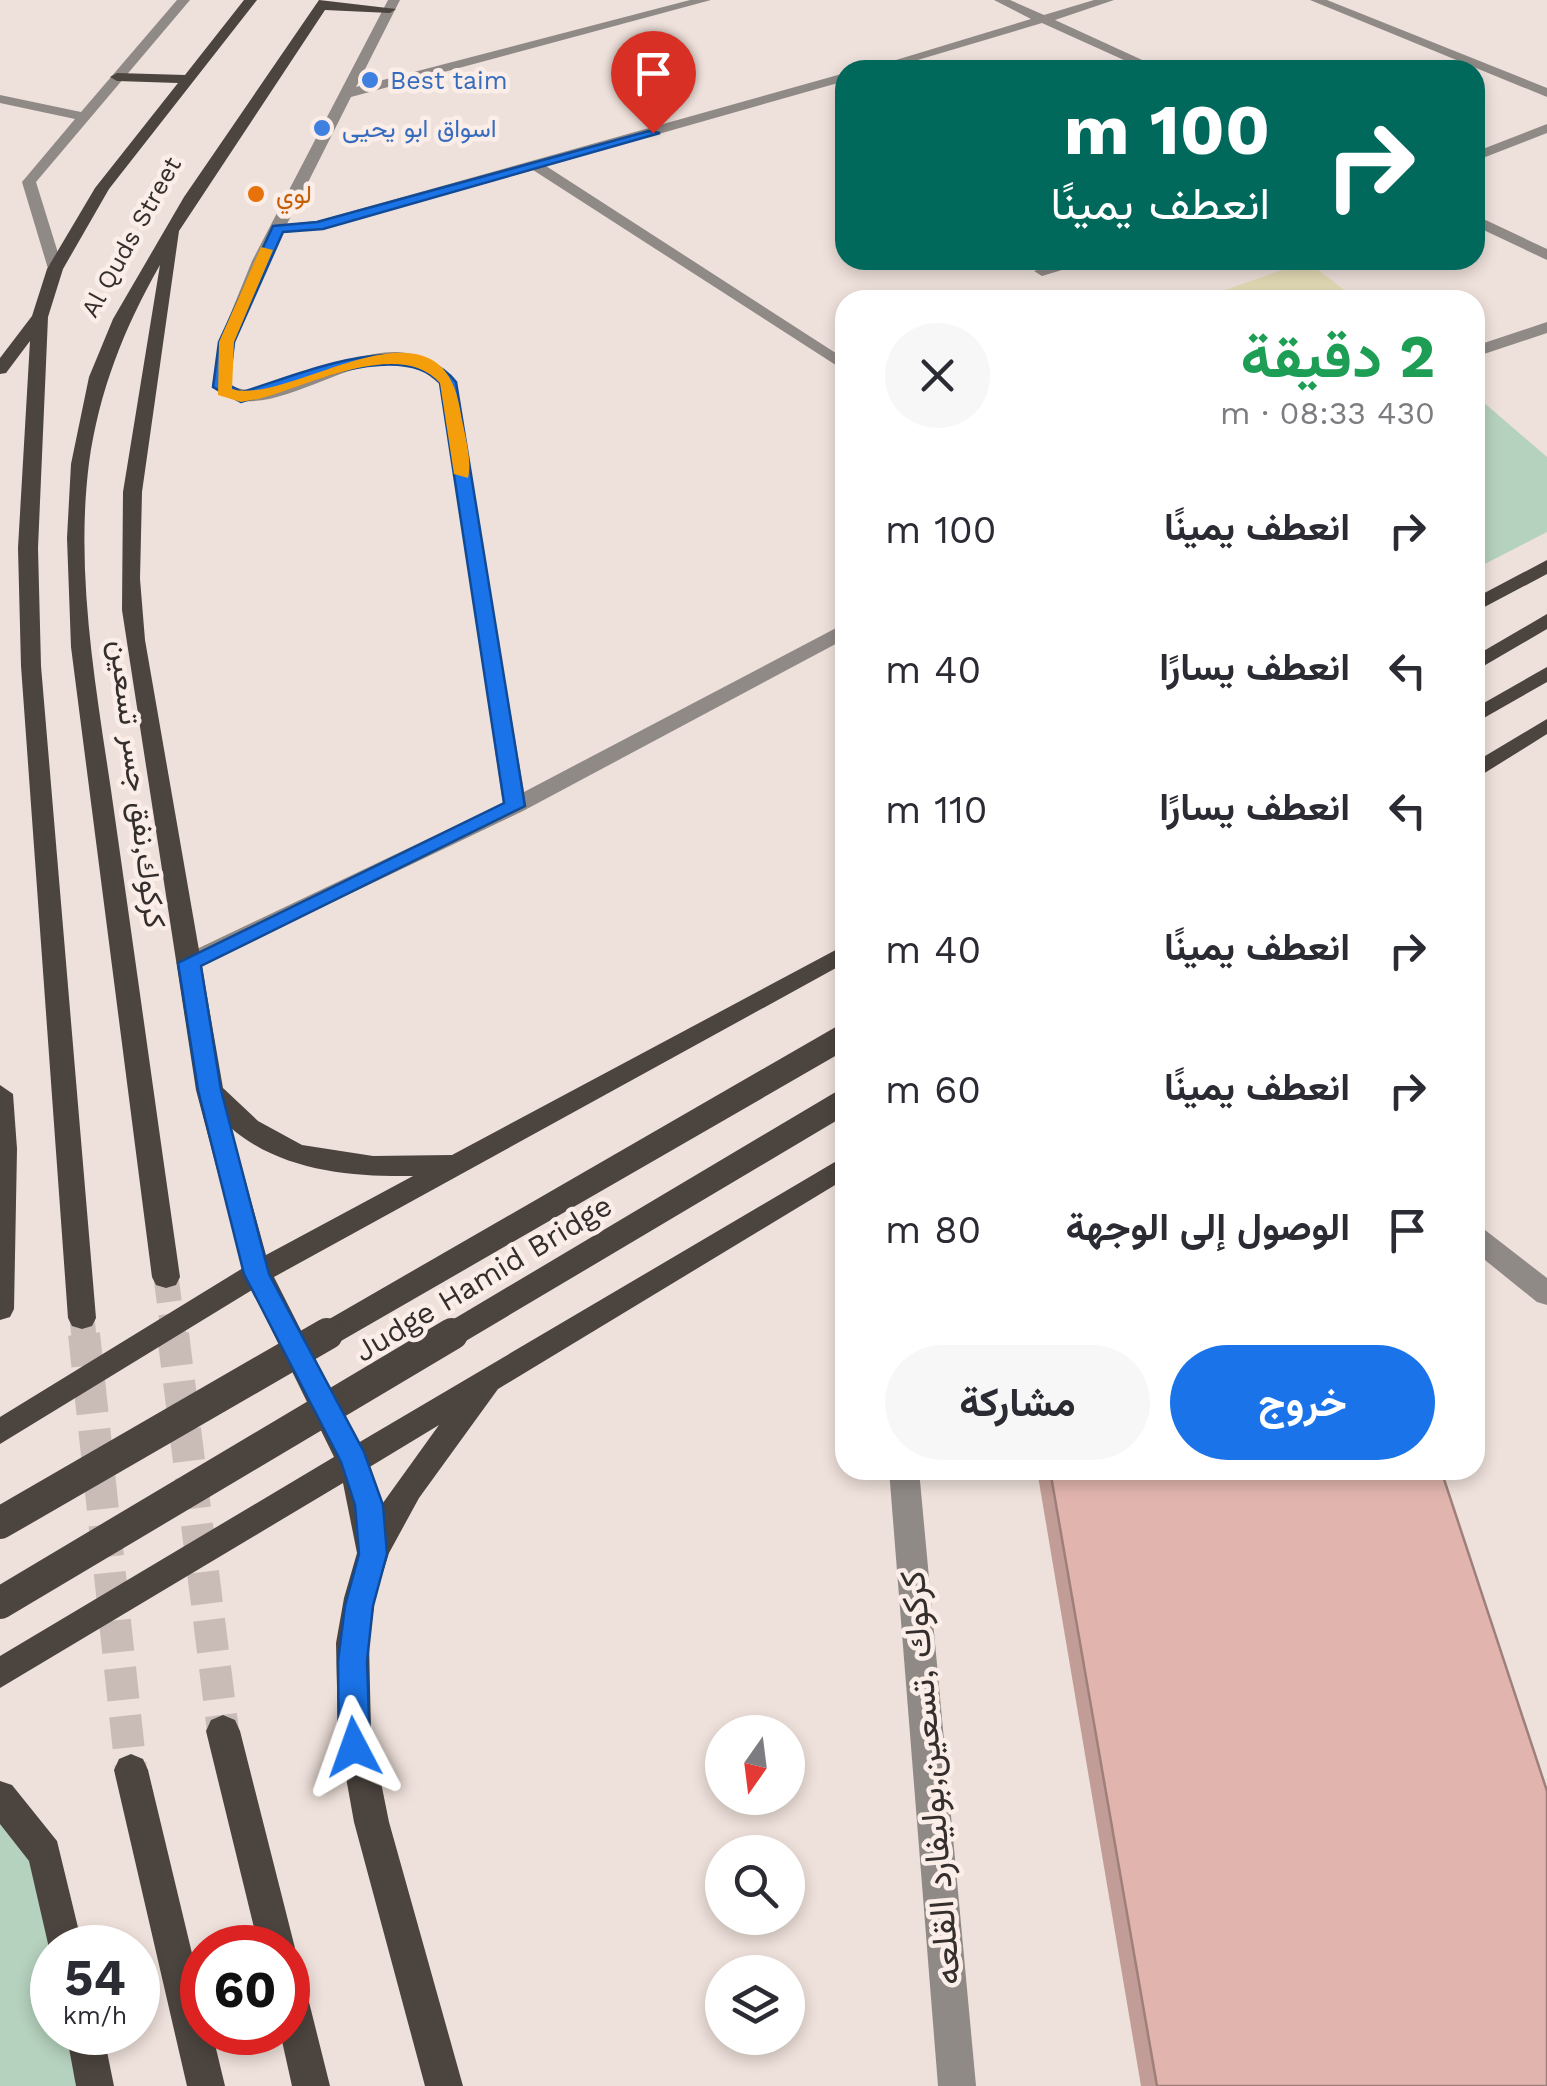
<!DOCTYPE html>
<html lang="ar">
<meta charset="utf-8">
<style>
:root{--surface:#fff;--page:#f7f7f7;--text:#2b2b33;--muted:#7c7c81;--accent:#1a73e8}
body{margin:0;font-family:"Work Sans",Vazirmatn,sans-serif;background:var(--page);color:var(--text);direction:rtl;height:100vh;display:flex;flex-direction:column;font-size:38px;white-space:nowrap}
*{box-sizing:border-box;margin:0}
p{font-size:32px;color:var(--muted)}
.icon{flex:none;width:55px;height:55px;fill:none;stroke:currentColor;stroke-width:2;stroke-linecap:round;stroke-linejoin:round}
.map{position:relative;flex:1;overflow:hidden;direction:ltr}
.sheet{position:absolute;left:835px;top:290px;width:650px;height:1190px;display:flex;flex-direction:column;background:var(--surface);border-radius:30px;box-shadow:0 5px 15px #0003;direction:rtl}
.sheet>*{flex:none}
.banner{position:absolute;left:835px;top:60px;width:650px;height:210px;border-radius:30px;box-shadow:0 5px 15px #0003;direction:rtl;background:#00695c;color:#fff;overflow:hidden}
.needle{width:65px;rotate:194deg}
.fabs{position:absolute;left:705px;top:1715px;display:grid;gap:20px}
.fabs a{display:grid;place-items:center;width:100px;height:100px;border-radius:50%;background:var(--surface);box-shadow:0 5px 15px #0003;font-size:50px}
.speed{position:absolute;left:30px;top:1925px;display:flex;gap:20px;font-size:50px;font-weight:700;text-align:center}
.speed>*{display:grid;place-content:center;width:130px;height:130px;border-radius:50%;background:var(--surface);box-shadow:0 5px 15px #0003;line-height:1}
.speed small{font-size:25px;font-weight:400}
.speed .limit{border:15px solid #d22;background:#fff;color:#111}
.pin{position:absolute;display:grid;place-items:center;width:85px;height:85px;color:#fff;margin:-102px -42px;border-radius:50% 50% 50% 0;rotate:-45deg;box-shadow:0 0 10px #0007}
.pin .icon{rotate:45deg}
.me{position:absolute;width:110px;margin:-55px;rotate:356deg;stroke-linejoin:round;filter:drop-shadow(0 0 8px #0008)}
.turn{display:flex;align-items:center;gap:35px;height:210px;padding:0 50px;font-size:45px}
.turn .icon{width:130px;height:130px;stroke-width:2.5}
.turn b{display:block;font-size:70px;line-height:85px}
.round{display:grid;place-items:center;flex:none;width:105px;height:105px;border-radius:52px;background:var(--page)}
.headline{display:flex;align-items:center;justify-content:space-between;height:170px;padding:0 50px}
h1{font-size:60px;font-weight:700;line-height:75px;color:#1e9e55}
.primary-button{display:flex;gap:20px;margin-top:auto;padding:20px 50px}
.primary-button a{flex:1;height:115px;border-radius:60px;background:var(--accent);color:#fff;font-size:40px;font-weight:700;line-height:115px;text-align:center}
.primary-button a+a{background:var(--page);color:var(--text)}
ul{padding:0;list-style:none}
li{display:flex;align-items:center;gap:30px;height:140px;padding:0 50px}
li div{flex:1}
li b{display:block;font-size:38px}
li em{font-style:normal}
.map>svg:first-child{display:block}
.green{fill:#b5d2be}
.sand{fill:#e3dab5}
.lines{fill:none;stroke-linecap:round;stroke-linejoin:round}
.major-tunnel-far1{stroke:#c9bcb7;stroke-width:25;stroke-dasharray:25 12;stroke-linecap:butt}
.major-tunnel{stroke:#c9bcb7;stroke-width:32;stroke-dasharray:32 16;stroke-linecap:butt}
.minor{fill:#908a87;fill-rule:evenodd}
.major{fill:#4c443e;fill-rule:evenodd}
.major-bridge-far1{stroke:#4c443e;stroke-width:25}
.major-bridge{stroke:#4c443e;stroke-width:32}
.wall{fill:#c29c96}
.building{fill:#e1b5ae;stroke:#9e7f7a;stroke-width:2.5}
.route{fill:#1a73e8;stroke:#114b97;stroke-width:2.5}
.slow{fill:#f59e0b}
.shop-dot{fill:#3f7fe0;stroke:#fbede7;stroke-width:4}
.food-dot{fill:#e8710a;stroke:#fbede7;stroke-width:4}
.labels{text-anchor:middle;dominant-baseline:central;stroke-width:9;stroke-linejoin:round;paint-order:stroke}
.far-shop-label{font-size:25px;fill:#366cbe;stroke:#fbede7;text-anchor:start}
.far-food-label{font-size:25px;fill:#c56008;stroke:#fbede7;text-anchor:start}
.far-street-label{font-size:25px;fill:#342e2c;stroke:#fbede7}
.street-label{font-size:30px;fill:#342e2c;stroke:#fbede7}
.near-street-label{font-size:35px;fill:#342e2c;stroke:#fbede7}
</style>
<div class="map">
<svg width="1547" height="2086" viewBox="0 0 1547 2086">
<rect width="100%" height="100%" fill="#eee0da"/>
<!-- green -->
<g class="green">
<path d="M1475 395 1547 457V532L1475 569Z"/>
<path d="M0 1797 45 1854 52 2032 69 2033 76 2086H0Z"/>
</g>
<!-- sand -->
<path class="sand" d="M1307 261 1357 300H1197Z"/>
<g class="lines">
<!-- major-tunnel-far1 -->
<g class="major-tunnel-far1">
<path d="M166 1277 174 1337"/>
<path d="M82 1318 84 1337"/>
</g>
<!-- major-tunnel -->
<g class="major-tunnel">
<path d="M84 1334 131 1770"/>
<path d="M173 1334 223 1731"/>
</g>
<!-- minor -->
<g class="minor">
<path d="M177 0H190L36 182 63 269 49 272 22 182 75 119 0 103V95L81 112Z"/>
<path d="M388 0H400L356 87 690 0H711L351 97 287 224 317 221 845 73V81L546 166 845 359V371L533 170 323 229 282 233 235 342 230 385C284 412 362 326 428 360 437 364 446 372 454 378L524 792 838 627 845 625V639L523 811 189 971 177 963 180 957 503 803 440 384C432 378 423 370 414 366 351 344 264 435 212 387L219 342 252 261Z"/>
<path d="M994 0H1010L1044 15 1094 0H1114L1055 20 1164 70H1146L1042 23 884 70H863L1031 19Z"/>
<path d="M1310 0H1327L1547 88V97Z"/>
<path d="M1547 124V133L1475 161V152Z"/>
<path d="M1475 215 1547 249V260L1475 226Z"/>
<path d="M1068 260H1095L1042 276 1034 271Z"/>
<path d="M1547 322V333L1475 357V346Z"/>
<path d="M1475 1226 1485 1230 1547 1278V1305L1537 1302 1475 1252Z"/>
<path d="M889 1470H919L976 2086H938Z"/>
</g>
<!-- major -->
<g class="major">
<path d="M244 0H257L109 189 63 269 48 317 38 548 41 666 96 1318 92 1326 82 1329 72 1326 68 1318 21 666 18 548 30 341 6 373 0 374V358L32 316 47 269 95 188 178 83 117 81 110 77 117 73 185 75Z"/>
<path d="M319 0 396 9 390 13 325 10 179 231 142 492 140 579 145 640 223 1088 258 1121 302 1145 373 1156 452 1155 845 945V963L274 1277 358 1443 845 1156V1179L498 1389 419 1498 389 1553 375 1598 369 1643 371 1733 389 1822 463 2086H425L354 1822 338 1733 336 1643 344 1598 357 1553 343 1483 0 1688V1656L334 1457 252 1290 0 1444V1417L243 1268 196 1090 122 610 123 492 160 265C124 328 99 391 89 463 74 581 99 703 115 818 137 971 158 1124 180 1277L176 1285 166 1288 156 1285 152 1277 71 647 67 538 71 464 89 377 113 319 184 197ZM231 1128C281 1171 351 1177 413 1176L266 1255ZM439 1425 380 1507 368 1468Z"/>
<path d="M1547 560V574L1475 612V598Z"/>
<path d="M1547 614V629L1475 671V656Z"/>
<path d="M1547 667V682L1475 723V708Z"/>
<path d="M1547 719V734L1475 779V762Z"/>
<path d="M0 1085 13 1094 17 1149 14 1309 10 1317 0 1320Z"/>
<path d="M223 1715 235 1720 240 1731 295 1948 288 1962V1948H259L206 1731 211 1720Z"/>
<path d="M131 1754 143 1759 148 1770 202 1995V2032H212L225 2086H187L114 1770 119 1759Z"/>
<path d="M0 1781 12 1785 57 1841 83 1948H52V1961L29 1861 0 1824Z"/>
<path d="M288 1972 301 1977 306 1990 330 2086H292L280 2032H288Z"/>
<path d="M66 2032H103L114 2086H76Z"/>
</g>
<!-- major-bridge-far1 -->
<g class="major-bridge-far1">
<path d="M323 1337 845 1036"/>
<path d="M448 1337 845 1101"/>
</g>
<!-- major-bridge -->
<g class="major-bridge">
<path d="M0 1523 327 1334"/>
<path d="M0 1603 452 1334"/>
</g>
</g>
<!-- wall -->
<path class="wall" d="M1037 1470H1441L1547 2086H1141Z"/>
<!-- building -->
<path class="building" d="M1050 1470H1441L1547 1791V2086H1157Z"/>
<!-- route -->
<path class="route" d="M649 131 660 133 323 229 283 232 234 342 229 385 242 392C300 375 410 324 456 382L525 806 201 966 221 1090 269 1274 364 1452 383 1505 387 1554 373 1606 367 1661 370 1747 365 1757 354 1761 344 1757 339 1747 338 1661 345 1606 359 1554 355 1505 341 1462 244 1274 198 1090 178 963 504 803 440 383C400 337 291 389 241 402L213 387 219 342 273 226 317 222Z"/>
<!-- slow -->
<path class="slow" d="M261 247 273 250 234 342 232 389C288 407 440 285 460 409 463 429 473 459 468 478L454 474 440 383C400 337 306 387 258 399L241 402 218 395 219 342Z"/>
<!-- markers -->
<g class="shop-dot">
<circle cx="370" cy="80" r="10"/>
<circle cx="322" cy="128" r="10"/>
</g>
<circle class="food-dot" cx="256" cy="194" r="10"/>
<g class="labels">
<!-- far-shop labels -->
<g class="far-shop-label">
<text x="390" y="80">Best taim</text>
<text x="342" y="128">اسواق ابو يحيى</text>
</g>
<!-- far-food labels -->
<g class="far-food-label">
<text x="276" y="194">لوي</text>
</g>
<!-- far-street labels -->
<g class="far-street-label">
<text transform="translate(131 237) rotate(-61)">Al Quds Street</text>
</g>
<!-- street labels -->
<g class="street-label">
<text transform="translate(138 784) rotate(83)">كركوك,نفق جسر تسعين</text>
<text transform="translate(483 1278) rotate(-31)">Judge Hamid Bridge</text>
</g>
<!-- near-street labels -->
<g class="near-street-label">
<text transform="translate(930 1778) rotate(-95)">كركوك ,تسعين,بوليفارد القلعه</text>
</g>
</g>
</svg>
<div class="fabs">
<a><svg class="needle" viewBox="-14 -14 28 28"><path d="M0-13l5 13h-10z" fill="#e53935"/><path d="M0 13l5-13h-10z" fill="#7c7c81"/></svg></a>
<a><svg class="icon" aria-label="search" viewBox="0 0 24 24"><circle cx="10" cy="10" r="6"/><path d="M15 15l6 6"/></svg></a>
<a><svg class="icon" aria-label="layers" viewBox="0 0 24 24"><path d="M12 4l9 5-9 5-9-5zM3 14l9 5 9-5"/></svg></a>
</div>
<div class="speed"><div>54<small>km/h</small></div><div class="limit">60</div></div>
<div class="pin" style="left:653px;top:133px;background:#d93025"><svg class="icon" aria-label="arrive" viewBox="0 0 24 24"><path d="M6 21V4h12l-3 4 3 4H6"/></svg></div>
<svg class="me" style="left:354px;top:1747px" viewBox="-20 -20 40 40"><path d="M0-17L14 15 0 8-14 15z" fill="#1a73e8" stroke="#fff" stroke-width="4"/></svg>
<div class="banner">
<div class="turn"><svg class="icon" aria-label="right" viewBox="0 0 24 24"><path d="M7 20v-9h11M14 6l5 5-5 5"/></svg><div><b>100 m</b>انعطف يمينًا</div></div>
</div>
<section class="sheet">
<div class="headline"><div><h1>2 دقيقة</h1><p>430 m · 08:33</p></div><a class="round"><svg class="icon" aria-label="close" viewBox="0 0 24 24"><path d="M6 6l12 12M18 6L6 18"/></svg></a></div>
<ul>
<li><svg class="icon" aria-label="right" viewBox="0 0 24 24"><path d="M7 20v-9h11M14 6l5 5-5 5"/></svg><div><b>انعطف يمينًا</b></div><em>100 m</em></li>
<li><svg class="icon" aria-label="left" viewBox="0 0 24 24"><path d="M17 20v-9H6M10 6l-5 5 5 5"/></svg><div><b>انعطف يسارًا</b></div><em>40 m</em></li>
<li><svg class="icon" aria-label="left" viewBox="0 0 24 24"><path d="M17 20v-9H6M10 6l-5 5 5 5"/></svg><div><b>انعطف يسارًا</b></div><em>110 m</em></li>
<li><svg class="icon" aria-label="right" viewBox="0 0 24 24"><path d="M7 20v-9h11M14 6l5 5-5 5"/></svg><div><b>انعطف يمينًا</b></div><em>40 m</em></li>
<li><svg class="icon" aria-label="right" viewBox="0 0 24 24"><path d="M7 20v-9h11M14 6l5 5-5 5"/></svg><div><b>انعطف يمينًا</b></div><em>60 m</em></li>
<li><svg class="icon" aria-label="arrive" viewBox="0 0 24 24"><path d="M6 21V4h12l-3 4 3 4H6"/></svg><div><b>الوصول إلى الوجهة</b></div><em>80 m</em></li>
</ul>
<div class="primary-button"><a>خروج</a><a>مشاركة</a></div>
</section>
</div>
